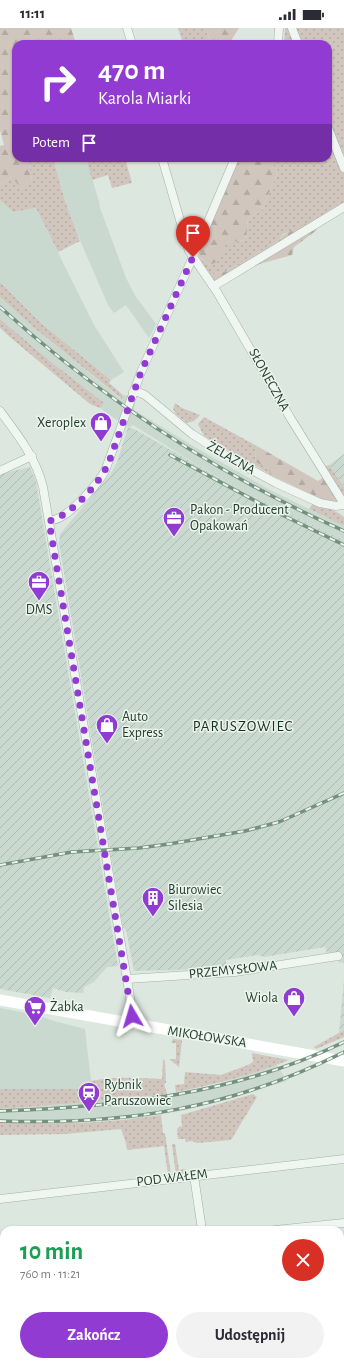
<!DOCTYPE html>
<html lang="pl">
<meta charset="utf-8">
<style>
:root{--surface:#fff;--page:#f2f2f3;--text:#2b2b33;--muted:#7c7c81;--accent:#913bd2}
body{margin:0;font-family:"Alegreya Sans",sans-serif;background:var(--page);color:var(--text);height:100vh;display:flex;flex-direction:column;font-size:15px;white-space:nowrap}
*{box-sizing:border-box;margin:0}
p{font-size:13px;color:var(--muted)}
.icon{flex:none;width:22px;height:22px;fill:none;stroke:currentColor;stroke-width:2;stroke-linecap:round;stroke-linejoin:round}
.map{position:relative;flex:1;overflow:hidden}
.panel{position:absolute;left:0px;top:1198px;width:344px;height:140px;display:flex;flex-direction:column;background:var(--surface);border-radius:12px 12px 0 0;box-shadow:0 1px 3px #0004}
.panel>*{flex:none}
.banner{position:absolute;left:12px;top:12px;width:320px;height:122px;border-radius:12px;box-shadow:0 1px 3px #0004;background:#913bd2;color:#fff;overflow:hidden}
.pin{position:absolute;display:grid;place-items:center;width:34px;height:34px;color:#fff;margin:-41px -17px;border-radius:50% 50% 50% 0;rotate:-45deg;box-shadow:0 0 4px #0007}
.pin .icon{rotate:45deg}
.me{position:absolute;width:44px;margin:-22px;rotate:353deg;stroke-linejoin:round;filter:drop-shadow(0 0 3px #0008)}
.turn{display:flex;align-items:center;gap:14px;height:84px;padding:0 20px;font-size:18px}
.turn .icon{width:52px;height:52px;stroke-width:2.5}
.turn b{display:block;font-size:28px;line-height:34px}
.then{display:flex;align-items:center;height:38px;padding:0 20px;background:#0003;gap:8px;font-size:15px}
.round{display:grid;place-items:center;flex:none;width:42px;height:42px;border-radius:21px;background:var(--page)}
.overview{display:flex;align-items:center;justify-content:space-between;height:68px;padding:0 20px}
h1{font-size:24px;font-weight:700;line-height:30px;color:#1e9e55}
.primary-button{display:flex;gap:8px;margin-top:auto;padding:8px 20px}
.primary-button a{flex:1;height:46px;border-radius:24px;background:var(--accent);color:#fff;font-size:16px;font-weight:700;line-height:46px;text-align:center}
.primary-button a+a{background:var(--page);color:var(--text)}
.status{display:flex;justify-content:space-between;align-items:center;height:28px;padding:0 20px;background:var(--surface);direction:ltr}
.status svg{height:11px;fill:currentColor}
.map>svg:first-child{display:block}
.built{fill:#cad9cf}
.industrial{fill:url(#industrial-furrows)}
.grass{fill:url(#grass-dots)}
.forest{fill:url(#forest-firs)}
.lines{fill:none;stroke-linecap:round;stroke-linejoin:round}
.street-casing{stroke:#a1b1a6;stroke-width:9}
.street{stroke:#eff5f1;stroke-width:8}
.secondary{stroke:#fff;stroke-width:11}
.rail-casing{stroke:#75917e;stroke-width:3.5}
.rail{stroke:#ebf5ee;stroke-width:2;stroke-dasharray:6;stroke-linecap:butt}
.route{stroke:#913bd2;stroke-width:7;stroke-dasharray:0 12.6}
.labels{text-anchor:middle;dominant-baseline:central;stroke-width:3;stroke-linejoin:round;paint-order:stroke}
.street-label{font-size:14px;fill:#253d2e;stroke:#ebf5ee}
.poi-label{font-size:14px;fill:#253d2e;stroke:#ebf5ee;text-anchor:start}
.neighbourhood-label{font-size:15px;letter-spacing:1px;fill:#182e20;stroke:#ebf5ee}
</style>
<div class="status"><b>11:11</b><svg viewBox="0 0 49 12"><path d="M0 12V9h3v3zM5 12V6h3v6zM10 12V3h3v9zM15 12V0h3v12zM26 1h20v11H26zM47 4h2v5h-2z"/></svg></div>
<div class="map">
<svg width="344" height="1338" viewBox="0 0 344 1338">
<defs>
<pattern id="industrial-furrows" width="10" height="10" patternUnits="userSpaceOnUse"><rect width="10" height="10" fill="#cad9cf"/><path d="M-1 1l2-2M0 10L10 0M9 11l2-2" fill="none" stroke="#adbbb2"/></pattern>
<pattern id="grass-dots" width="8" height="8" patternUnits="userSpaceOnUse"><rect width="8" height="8" fill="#d1c6bd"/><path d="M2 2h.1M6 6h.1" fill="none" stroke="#b3aba3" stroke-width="1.8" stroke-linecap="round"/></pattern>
<pattern id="forest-firs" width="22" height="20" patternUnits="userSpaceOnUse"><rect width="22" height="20" fill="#d1c6bd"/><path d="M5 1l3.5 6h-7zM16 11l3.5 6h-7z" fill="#b3aba3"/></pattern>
</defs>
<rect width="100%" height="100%" fill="#dce7df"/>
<!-- built -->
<g class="built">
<path d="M53 130H86L100 177H99L126 250 136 269 156 296 149 310 126 277 114 285 108 277 82 217 65 173Z"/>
<path d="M0 172 13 184 36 180 94 297 124 344 111 352 42 296 0 254Z"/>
<path d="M0 269 32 298 121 371 123 367 136 368 134 382 193 418 270 462 344 498V512L244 464 186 430 133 397 129 399 114 390 100 380 103 375 50 333 0 291Z"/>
<path d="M0 980 37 987 54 993 85 1001 92 1061H0Z"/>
<path d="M277 1037 287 1053 228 1071 185 1082 143 1090 115 1092 28 1095 0 1094V1081L131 1071 158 1068 208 1059Z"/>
</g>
<!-- industrial -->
<g class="industrial">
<path d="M128 399 136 402 244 464 344 512V936L342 934 339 935 338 924 327 925 325 919 264 929 258 927 226 932V939L176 942 134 943 126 902 123 900 59 515 60 506 110 447 117 434Z"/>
<path d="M344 426V459L329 437Z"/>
<path d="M30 439 36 453 44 501 118 938 107 939 94 954 84 959 83 965 66 964 53 960 50 970 0 961V446Z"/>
<path d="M344 952V1002L339 1005Z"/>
</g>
<!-- grass -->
<g class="grass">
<path d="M178 0H206L211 16H183Z"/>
<path d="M285 0H290L296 16H284Z"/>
<path d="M294 0H344V126L342 127 335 115 328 95V16H300Z"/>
<path d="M328 105 344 145V177L314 196 283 206 276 215 226 243 210 247 199 229 210 237 220 231 226 215 246 212 248 190 262 182 278 143 266 130H328Z"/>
<path d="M28 130H53L65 173 80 213 58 224 36 180 13 184 0 172V157L11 149 32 153Z"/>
<path d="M86 130H133L134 132 126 134 132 155 112 160 108 147 92 152Z"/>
<path d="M0 254 42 296 111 352 109 355 123 367 122 371 32 298 0 269Z"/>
<path d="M0 291 50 333 104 375 100 380 90 376 11 310 0 300Z"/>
<path d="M175 375 182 380 200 387 194 393 187 395 176 386 173 381Z"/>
<path d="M204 389 257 418 255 423 256 433 268 441 273 448 204 408 198 396Z"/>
<path d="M329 437 344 459V470L325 439Z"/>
<path d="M313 475C324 479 334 481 344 489V498L309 481Z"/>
<path d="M344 1002V1009L316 1021 314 1019Z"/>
<path d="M173 1011 182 1012 179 1039 170 1032V1031H176V1015H171Z"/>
<path d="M252 1025 289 1032C252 1047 215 1057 176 1064L175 1057 184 1056 185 1044 221 1047 248 1037 253 1034Z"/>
<path d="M163 1031 165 1033 166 1055 164 1056 167 1066 131 1071 0 1081V1061H91V1053C114 1048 138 1050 162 1051Z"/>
<path d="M253 1066 257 1069 231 1112 197 1115 192 1113 186 1114 185 1111H178L177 1101 180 1098 182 1099 181 1087Z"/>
<path d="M161 1087 163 1105H165L171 1147H168L164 1118 127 1122 126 1115 121 1101 65 1106 0 1107V1094C53 1096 109 1096 161 1087Z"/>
<path d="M172 1116H175L179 1142 186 1141V1146L176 1147Z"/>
</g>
<!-- forest -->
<g class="forest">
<path d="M0 0H71L76 16H16V130H28L32 153 24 162 11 149 0 157V118L4 117 0 102Z"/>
<path d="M206 0H239L229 16H211Z"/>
<path d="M239 130H266L278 143 262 182 248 190 246 212 226 215 220 232 210 237 199 229 200 223Z"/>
<path d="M313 192 317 202 294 219 292 227 252 238 217 260 210 247 226 243 276 215 283 207Z"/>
<path d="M257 418 318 453 324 449 338 471 337 475 323 472 273 448 268 441 256 434 255 423Z"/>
</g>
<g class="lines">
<!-- street casing -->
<g class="street-casing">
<g id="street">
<path d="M127 0 132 16"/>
<path d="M292 0 298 16"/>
<path d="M278 16 279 0"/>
<path d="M328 100 344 140"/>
<path d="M162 130 189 223 217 264 291 391 344 476"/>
<path d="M214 258 344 179"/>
<path d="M133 364H138L145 367 192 406 233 432 276 455 320 475 336 478 344 477"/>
<path d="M0 383C18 407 36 430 43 459L130 969 132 985 130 996"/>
<path d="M0 443 32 428"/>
<path d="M49 493C53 492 58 491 61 489 74 482 98 456 105 443L141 344 193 229 235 130"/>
<path d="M127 951 235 944 338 928"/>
<path d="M194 1148 202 1202"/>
<path d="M0 1171 344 1131"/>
<path d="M275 1202 344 1195"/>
<path d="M0 1236 4 1235"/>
<path d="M340 1283 344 1282"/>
<path d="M0 1297 4 1296"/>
<path d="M340 1322 344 1321"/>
<path d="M228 1334 229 1338"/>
<path d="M25 1338 41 1334"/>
</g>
</g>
<!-- street -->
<use href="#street" class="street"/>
<!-- secondary -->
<path class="secondary" d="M0 972 344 1033"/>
<!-- rail casing -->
<g class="rail-casing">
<g id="rail">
<path d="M0 279C102 371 219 447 344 503"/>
<path d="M170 427 276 484 344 517"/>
<path d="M0 837 72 824 139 820 169 816 245 803 279 794 344 765"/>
<path d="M0 1083C118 1079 237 1066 344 1014"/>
<path d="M0 1093C126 1097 230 1081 344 1024"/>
</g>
</g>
<!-- rail -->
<use href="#rail" class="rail"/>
</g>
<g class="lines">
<!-- route -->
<path class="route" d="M132 988 49 493C72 487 100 455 109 434L141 344 193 229"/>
</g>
<!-- icons -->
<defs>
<g id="shop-pin" transform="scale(1.15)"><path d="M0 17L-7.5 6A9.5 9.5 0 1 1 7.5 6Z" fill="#913bd2" stroke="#ebf5ee"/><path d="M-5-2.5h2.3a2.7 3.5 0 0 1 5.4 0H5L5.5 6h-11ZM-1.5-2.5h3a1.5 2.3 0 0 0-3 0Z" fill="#fff"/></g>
<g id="office-pin" transform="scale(1.15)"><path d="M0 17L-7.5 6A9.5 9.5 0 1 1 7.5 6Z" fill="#913bd2" stroke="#ebf5ee"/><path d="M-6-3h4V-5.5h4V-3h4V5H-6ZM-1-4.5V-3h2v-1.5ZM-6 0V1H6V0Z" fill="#fff"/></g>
<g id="building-pin" transform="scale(1.15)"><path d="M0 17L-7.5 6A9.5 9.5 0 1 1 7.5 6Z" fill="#913bd2" stroke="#ebf5ee"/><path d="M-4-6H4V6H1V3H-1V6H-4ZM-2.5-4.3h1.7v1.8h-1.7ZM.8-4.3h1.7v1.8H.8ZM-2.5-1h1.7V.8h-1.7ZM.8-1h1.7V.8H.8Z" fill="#fff"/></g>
<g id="supermarket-pin" transform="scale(1.15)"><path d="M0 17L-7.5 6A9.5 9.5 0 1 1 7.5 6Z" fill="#913bd2" stroke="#ebf5ee"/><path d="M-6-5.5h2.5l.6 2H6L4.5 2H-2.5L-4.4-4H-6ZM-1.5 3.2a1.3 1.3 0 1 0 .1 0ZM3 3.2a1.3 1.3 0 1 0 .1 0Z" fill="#fff"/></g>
<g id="station-pin" transform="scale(1.15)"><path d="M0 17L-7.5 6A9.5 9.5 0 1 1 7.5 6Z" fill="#913bd2" stroke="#ebf5ee"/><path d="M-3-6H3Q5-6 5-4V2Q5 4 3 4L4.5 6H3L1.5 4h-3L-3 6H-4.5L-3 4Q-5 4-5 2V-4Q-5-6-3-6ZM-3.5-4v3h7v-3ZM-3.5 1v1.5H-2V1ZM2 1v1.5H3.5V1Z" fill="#fff"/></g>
</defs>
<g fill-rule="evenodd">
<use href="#shop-pin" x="101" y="395"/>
<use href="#office-pin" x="174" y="490"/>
<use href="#office-pin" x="39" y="554"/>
<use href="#shop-pin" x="107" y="697"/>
<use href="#building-pin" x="153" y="870"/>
<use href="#shop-pin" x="294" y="970"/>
<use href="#supermarket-pin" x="35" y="979"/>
<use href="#station-pin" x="89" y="1065"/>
</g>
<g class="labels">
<!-- street labels -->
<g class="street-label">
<text transform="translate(269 352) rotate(61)">SŁONECZNA</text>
<text transform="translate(231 430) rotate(30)">ŻELAZNA</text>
<text transform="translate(233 942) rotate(-6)">PRZEMYSŁOWA</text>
<text transform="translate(207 1009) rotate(9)">MIKOŁOWSKA</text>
<text transform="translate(172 1150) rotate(-7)">POD WAŁEM</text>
</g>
<!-- poi labels -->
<g class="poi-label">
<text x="86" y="395" text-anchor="end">Xeroplex</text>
<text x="190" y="482">Pakon - Producent<tspan x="190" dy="16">Opakowań</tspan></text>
<text x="39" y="582" text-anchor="middle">DMS</text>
<text x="122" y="689">Auto<tspan x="122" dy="16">Express</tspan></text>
<text x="168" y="862">Biurowiec<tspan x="168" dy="16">Silesia</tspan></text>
<text x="278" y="970" text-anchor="end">Wiola</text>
<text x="50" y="979">Żabka</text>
<text x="104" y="1057">Rybnik<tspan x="104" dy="16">Paruszowiec</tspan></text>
</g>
<!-- neighbourhood labels -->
<g class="neighbourhood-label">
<text x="243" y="698">PARUSZOWIEC</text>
</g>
</g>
</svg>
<div class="pin" style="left:193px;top:229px;background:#d93025"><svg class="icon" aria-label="arrive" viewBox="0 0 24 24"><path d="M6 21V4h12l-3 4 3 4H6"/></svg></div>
<svg class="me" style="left:132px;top:988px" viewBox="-20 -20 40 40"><path d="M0-17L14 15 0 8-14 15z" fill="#913bd2" stroke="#fff" stroke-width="4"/></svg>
<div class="banner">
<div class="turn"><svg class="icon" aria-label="right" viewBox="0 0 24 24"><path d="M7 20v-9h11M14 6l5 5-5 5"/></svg><div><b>470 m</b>Karola Miarki</div></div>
<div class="then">Potem<svg class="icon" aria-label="arrive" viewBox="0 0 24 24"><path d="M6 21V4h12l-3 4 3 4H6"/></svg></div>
</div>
<section class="panel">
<div class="overview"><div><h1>10 min</h1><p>760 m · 11:21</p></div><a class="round" style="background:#d93025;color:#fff"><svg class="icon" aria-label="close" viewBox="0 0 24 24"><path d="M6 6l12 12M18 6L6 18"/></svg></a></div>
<div class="primary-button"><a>Zakończ</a><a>Udostępnij</a></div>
</section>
</div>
